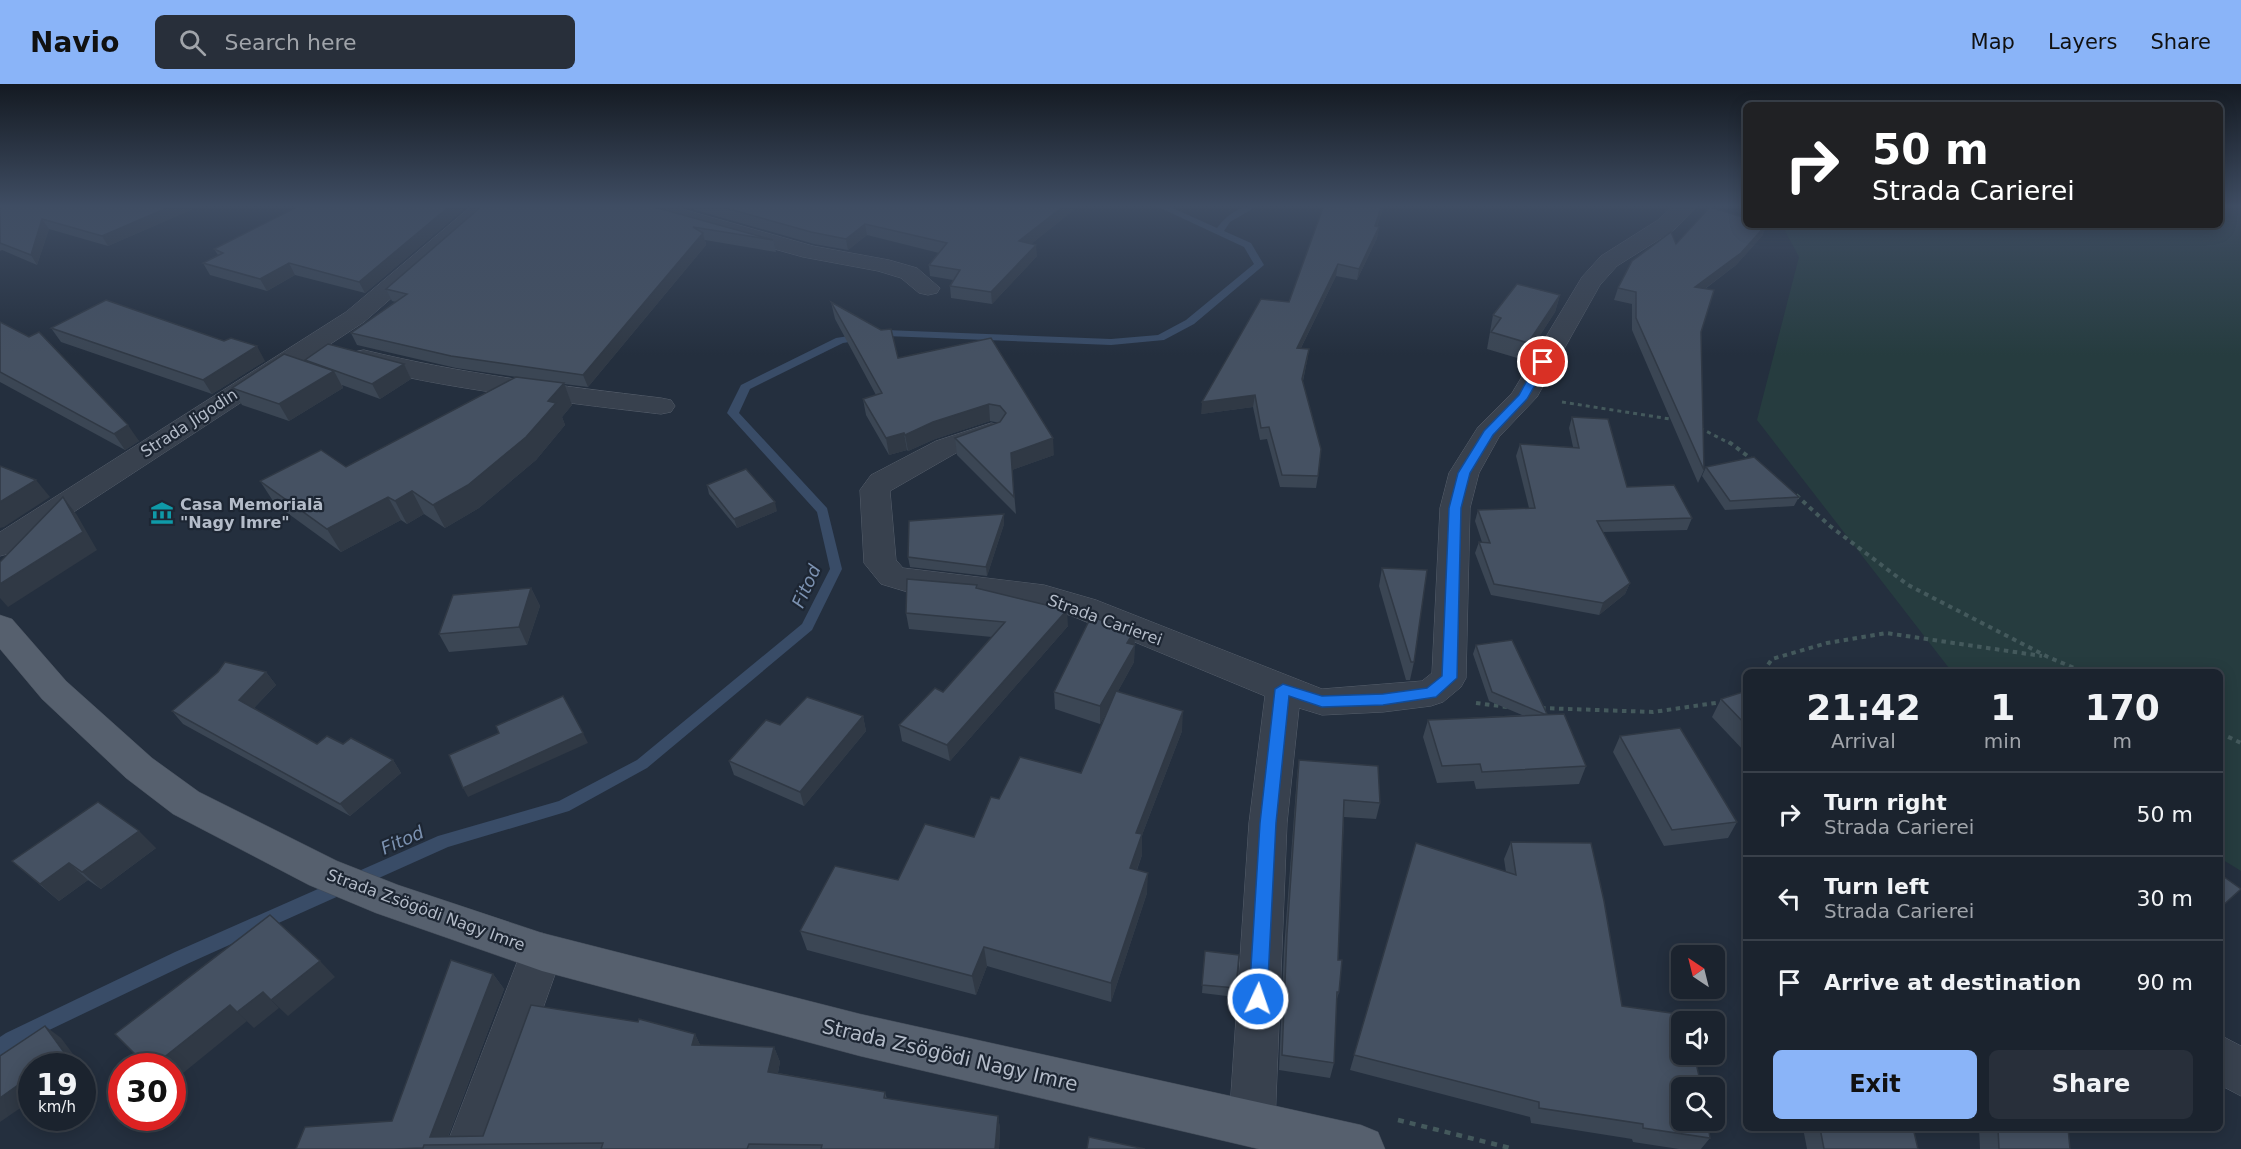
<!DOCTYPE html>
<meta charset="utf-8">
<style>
:root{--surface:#1b232e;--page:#282f3a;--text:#f1f3f6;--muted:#a0a4aa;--line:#39404a;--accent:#8ab4f8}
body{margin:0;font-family:"DejaVu Sans",sans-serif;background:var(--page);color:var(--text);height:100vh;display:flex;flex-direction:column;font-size:22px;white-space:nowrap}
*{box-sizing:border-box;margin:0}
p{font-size:20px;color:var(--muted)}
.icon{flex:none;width:33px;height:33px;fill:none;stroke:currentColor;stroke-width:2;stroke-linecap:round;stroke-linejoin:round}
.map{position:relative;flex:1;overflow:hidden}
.details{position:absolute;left:1743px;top:585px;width:480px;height:462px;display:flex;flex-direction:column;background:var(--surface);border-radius:9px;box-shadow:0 3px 15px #0003,0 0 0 2px var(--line)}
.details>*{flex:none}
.guide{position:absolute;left:1743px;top:18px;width:480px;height:126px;border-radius:9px;box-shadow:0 3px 15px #0003,0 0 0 2px var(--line);background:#202124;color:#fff;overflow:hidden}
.needle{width:39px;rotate:325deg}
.buttons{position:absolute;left:1671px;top:861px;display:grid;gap:12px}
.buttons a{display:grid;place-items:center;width:54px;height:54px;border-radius:9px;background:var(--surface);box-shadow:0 3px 15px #0003,0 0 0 2px var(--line);font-size:30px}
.speed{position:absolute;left:18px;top:969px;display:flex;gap:12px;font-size:30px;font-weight:700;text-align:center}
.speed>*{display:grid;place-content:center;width:78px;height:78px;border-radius:50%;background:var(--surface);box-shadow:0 3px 15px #0003,0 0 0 2px var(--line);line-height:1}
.speed small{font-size:15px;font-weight:400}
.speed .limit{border:9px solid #d22;background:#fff;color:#111}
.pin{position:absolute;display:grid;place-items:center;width:51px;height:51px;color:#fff;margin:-26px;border:3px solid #fff;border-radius:50%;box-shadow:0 2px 6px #0007}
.me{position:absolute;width:66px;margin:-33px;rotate:3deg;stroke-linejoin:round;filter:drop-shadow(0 0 4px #0008)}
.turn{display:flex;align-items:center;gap:21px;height:126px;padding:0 30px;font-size:27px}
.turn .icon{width:78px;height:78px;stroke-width:2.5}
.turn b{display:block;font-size:42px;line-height:51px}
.eta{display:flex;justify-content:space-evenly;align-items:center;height:102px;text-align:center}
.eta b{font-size:36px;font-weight:600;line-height:42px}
.primary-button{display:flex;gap:12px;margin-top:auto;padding:12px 30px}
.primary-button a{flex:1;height:69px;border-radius:9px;background:var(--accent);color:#111;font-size:24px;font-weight:600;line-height:69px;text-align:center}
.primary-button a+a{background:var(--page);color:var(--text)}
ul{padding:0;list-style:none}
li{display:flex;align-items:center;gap:18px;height:84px;padding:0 30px;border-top:2px solid var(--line)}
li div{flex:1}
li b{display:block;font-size:22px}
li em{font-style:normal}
header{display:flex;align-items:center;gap:36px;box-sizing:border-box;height:84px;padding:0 30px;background:var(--accent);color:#111}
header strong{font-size:28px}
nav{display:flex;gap:33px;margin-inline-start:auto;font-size:21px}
.search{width:420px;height:54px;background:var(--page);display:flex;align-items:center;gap:15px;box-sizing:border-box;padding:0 21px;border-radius:9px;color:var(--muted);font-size:22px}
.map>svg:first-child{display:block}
.green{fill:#263c3f}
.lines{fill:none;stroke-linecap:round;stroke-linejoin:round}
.stream{fill:#394c67;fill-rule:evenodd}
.minor-casing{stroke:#565f6c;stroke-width:1}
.major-casing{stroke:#414a57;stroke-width:1}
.path-far2{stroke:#44595c;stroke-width:3;stroke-dasharray:4 4;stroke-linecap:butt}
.path-far1{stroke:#44595c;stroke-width:4;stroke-dasharray:4.5 4.5;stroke-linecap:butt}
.path{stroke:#44595c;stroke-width:4.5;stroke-dasharray:6 6;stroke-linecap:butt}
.minor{fill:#38414e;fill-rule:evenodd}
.major{fill:#56606e;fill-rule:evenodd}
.wall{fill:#3b4654}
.shaded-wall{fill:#303945}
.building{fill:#455162;stroke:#303945;stroke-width:1.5}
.route{fill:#1a73e8;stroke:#114b97;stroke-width:1.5}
.labels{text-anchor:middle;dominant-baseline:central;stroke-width:4.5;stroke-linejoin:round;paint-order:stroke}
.street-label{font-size:16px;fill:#b4bcc9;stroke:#1d2633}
.poi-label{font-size:16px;font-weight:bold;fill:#b4bcc9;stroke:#1d2633;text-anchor:start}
.water-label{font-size:18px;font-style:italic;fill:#7c92b1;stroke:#1d2633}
.near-street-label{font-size:20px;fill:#b4bcc9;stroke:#1d2633}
</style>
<header>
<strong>Navio</strong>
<div class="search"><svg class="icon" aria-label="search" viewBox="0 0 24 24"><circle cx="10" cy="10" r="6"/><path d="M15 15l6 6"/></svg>Search here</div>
<nav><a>Map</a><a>Layers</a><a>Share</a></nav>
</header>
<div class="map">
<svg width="2241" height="1065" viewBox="0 0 2241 1065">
<rect width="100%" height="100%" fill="#242f3e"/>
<!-- green -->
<path class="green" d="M2220 121H2241V787L2220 774V588H1952L1757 336 1799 173 1782 141H2220Z"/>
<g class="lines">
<!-- stream -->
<path class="stream" d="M1154 121H1166L1217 144C1227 130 1242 121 1259 121L1230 138 1224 147 1251 159 1264 181 1194 240 1164 256 1111 261 886 252 843 259 750 305 739 329 827 424 842 485 812 546 647 684 569 727 448 763 187 880 18 961 0 973V953L6 949 175 868 438 752 559 717 637 676 802 540 830 485 817 428 727 329 741 301 836 254 886 246 1111 255 1158 251 1186 236 1254 180 1244 163Z"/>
<!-- minor casing -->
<g class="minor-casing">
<g id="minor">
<path d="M473 121H498L364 238 11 469 0 472V448L346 228Z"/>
<path d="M631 121H668L813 162 889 176 917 184 940 204 937 209 928 211 919 209 901 194 878 187 803 173 634 126Z"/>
<path d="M1674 121H1698L1674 146 1617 182 1600 201 1537 313 1499 353 1479 389 1470 424 1466 594 1461 603 1443 618 1431 622 1383 628 1322 631 1299 624 1287 739 1275 1040 1269 1057 1252 1063 1235 1057 1229 1040 1249 739 1265 612 1072 532 1043 523 1008 517 911 509 881 500 864 479 860 406 871 391 936 357 991 339 1001 341 1005 347 1001 353 956 369 890 407 896 476 903 484 1044 501 1096 516 1322 605 1422 597 1432 589 1440 424 1449 389 1478 343 1512 309 1582 193 1601 172 1658 136Z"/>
<path d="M364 266C462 290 561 302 661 314L671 316 675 322 671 328 661 330C618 325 367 297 351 274L355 268Z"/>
<path d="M542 849 557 855 563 868 493 1065H445L521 868 527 855Z"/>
<path d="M2220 951 2241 962V1012L2220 1001Z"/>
</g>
</g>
<!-- major casing -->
<g class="major-casing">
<path id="major" d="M0 531 12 535 66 597 152 674 199 708 337 777 398 801 542 849 860 930 1361 1041 1378 1048 1385 1065H1259L860 972 542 887 376 829 309 801 173 730 126 694 42 615 0 565Z"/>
</g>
<!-- path-far2 -->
<g class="path-far2">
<path d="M1562 318 1676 336"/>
<path d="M1700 344 1731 360"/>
</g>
<!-- path-far1 -->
<g class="path-far1">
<path d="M1729 358 1753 376"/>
<path d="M1796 411 1830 442 1908 501 2048 573 2084 588"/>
<path d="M1763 588 1772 575 1827 559 1886 549 2042 572"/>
<path d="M1476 619 1507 623"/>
<path d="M1541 624 1653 628 1722 618"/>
<path d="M2220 649 2241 659"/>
</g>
<!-- path -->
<path class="path" d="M1398 1036 1514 1065"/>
<!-- minor -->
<use href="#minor" class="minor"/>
<!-- major -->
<use href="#major" class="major"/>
</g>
<!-- wall -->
<g class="wall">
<path d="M0 121H202L108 162 49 145 37 181 2 166 0 167Z"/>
<path d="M469 121 365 209 295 191 267 207 210 191 203 179 218 171 214 165Z"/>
<path d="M647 121 773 156 776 168 705 156 706 161 588 303 564 300 572 321 562 333 565 341 536 376 479 424 445 444 424 430 407 440 401 436 341 468 275 420 260 397 346 383 531 295 456 284 357 261 351 249 396 218 392 217 386 205Z"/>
<path d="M678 121H1080L1031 160 1037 172 992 220 951 214 950 202 953 196 930 192 929 181 939 169 867 151 848 166 814 160Z"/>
<path d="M1309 121H1384L1377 143H1379L1377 154 1357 196 1336 192 1301 264 1309 265 1307 277 1303 297 1318 392 1316 404 1280 403 1267 355 1260 356 1253 323 1201 330 1289 218 1323 123Z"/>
<path d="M1767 141 1762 152 1736 181 1705 205 1701 248 1704 386 1698 399 1632 246V220L1614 216 1618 204 1676 160Z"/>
<path d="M1560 211 1555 228 1524 276 1487 265 1493 231Z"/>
<path d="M831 218 898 274 991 254 1054 371 1012 386 1016 430 957 371 955 354 1000 339 990 337 935 355 908 367 907 366 889 371 866 331 863 315 876 311 835 235Z"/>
<path d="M0 238 29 253 139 357 125 366 0 298Z"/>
<path d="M51 244 265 277 212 310 61 258Z"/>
<path d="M306 277 404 280 411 295 380 315 342 301 343 304 289 337 242 321 232 304Z"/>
<path d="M1572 333 1627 403 1692 434 1687 446 1603 448 1630 499 1625 510 1599 531 1491 511 1475 469 1479 458H1482L1475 437 1478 426 1529 424 1516 372 1520 360 1573 363 1569 344Z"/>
<path d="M1706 383 1799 413 1794 422 1725 426 1702 392Z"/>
<path d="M707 401 777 427 737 444 709 410Z"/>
<path d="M1004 440 987 492 910 483 908 473Z"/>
<path d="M1382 484 1414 578 1410 596H1406L1379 502Z"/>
<path d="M977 501 978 504 1068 542 950 677 902 657 899 641 943 608 992 553 909 545 906 529Z"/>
<path d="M531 504 540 522 527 561 449 568 439 550Z"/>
<path d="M1135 546 1134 578 1118 607 1182 647 1142 751V771L1137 786 1147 809 1111 918 987 882 976 911 807 866 800 847 898 796 974 753 999 715 1081 689 1107 628 1100 640 1055 625 1054 608Z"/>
<path d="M1476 561 1547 630 1586 682 1579 700 1476 705 1474 697 1437 699 1423 653 1428 636 1522 631 1489 617 1473 570Z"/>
<path d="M266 588 276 601 254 624 317 660H343L393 676 401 689 350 732 183 640 172 627Z"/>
<path d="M1746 607V669L1712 633 1721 615Z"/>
<path d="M863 632 866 647 804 722 734 691 729 677 780 641Z"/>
<path d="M1620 652 1737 738 1728 754 1664 762 1613 668Z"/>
<path d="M1299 676 1380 719 1376 735 1344 733 1338 876 1339 908 1336 918 1334 979 1330 994 1279 986 1284 865 1297 692Z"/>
<path d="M1511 758 1622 922 1682 1036H1708L1707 1038 1710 1054 1701 1065H1679L1633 1058 1632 1055 1531 1039 1530 1033 1350 986 1416 759 1506 788 1504 775Z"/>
<path d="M156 764 101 805 88 796 59 817 12 777Z"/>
<path d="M1205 867 1236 904 1235 913 1202 909Z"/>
<path d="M493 890 504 905 448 1053 483 1052 695 950 700 961 774 963 780 978 778 989 885 1008 887 1015 998 1032 1000 1045 999 1065H296L392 1037Z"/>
<path d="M1803 1044H1913L1918 1065H1807Z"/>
<path d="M1979 1044H2068L2070 1065H1980Z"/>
</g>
<!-- shaded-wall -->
<g class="shaded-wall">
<path d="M174 121H202L108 162 102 152Z"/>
<path d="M451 121H469L365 209 359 198Z"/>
<path d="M1065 121H1080L1020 169 1019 157Z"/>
<path d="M1382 121H1384L1373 153 1375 142Z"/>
<path d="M42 135 49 145 37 181 31 171Z"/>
<path d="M865 140 867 151 848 166 846 155Z"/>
<path d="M1767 141 1762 152 1736 181 1691 215 1695 203Z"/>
<path d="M1379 143 1377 154 1357 196 1359 185Z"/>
<path d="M703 149 706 161 588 303 583 291Z"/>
<path d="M1036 161 1037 172 992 220 991 208Z"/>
<path d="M289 179 295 191 267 207 260 195Z"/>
<path d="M1338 180 1336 192 1295 276 1297 264Z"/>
<path d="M1560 211 1555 228 1524 276 1528 259Z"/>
<path d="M257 262 265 277 212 310 203 296Z"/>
<path d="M1309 265 1307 277 1300 307 1302 295Z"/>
<path d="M404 280 411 295 380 315 372 300Z"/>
<path d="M334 287 343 304 289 337 279 320Z"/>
<path d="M564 299 572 321 562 333 565 341 536 376 479 424 445 444 433 421 548 317Z"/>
<path d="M1255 311 1253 323 1201 330 1202 318Z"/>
<path d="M989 320 990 337 935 355 908 367 905 351 933 338Z"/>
<path d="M128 341 139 357 125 366 114 350Z"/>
<path d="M904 349 907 366 889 371 886 354Z"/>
<path d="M1053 354 1054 371 1012 386 1011 369Z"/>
<path d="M36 396 50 413 4 443 0 444V418Z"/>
<path d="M412 407 424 430 407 440 395 417Z"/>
<path d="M63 413 77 431 97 466 8 523 0 514V500Z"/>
<path d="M388 413 401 436 341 468 327 445Z"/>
<path d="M775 418 777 427 737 444 734 435Z"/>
<path d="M1004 430V440L987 492 986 483Z"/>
<path d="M1630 499 1625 510 1599 531 1603 519Z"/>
<path d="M531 504 540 522 527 561 519 543Z"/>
<path d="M1067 526 1068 542 950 677 947 661Z"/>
<path d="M1135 546 1134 578 1100 640V622L1127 559Z"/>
<path d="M266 588 276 601 249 629 239 616Z"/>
<path d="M1183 627 1182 647 1142 751V771L1130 804V784L1136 749Z"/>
<path d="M863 632 866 647 804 722 800 708Z"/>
<path d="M583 649 588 659 468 713 463 704Z"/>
<path d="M393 676 401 689 350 732 340 720Z"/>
<path d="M139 747 156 764 101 805 82 788Z"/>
<path d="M69 779 88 796 59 817 40 800Z"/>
<path d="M1148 789 1147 809 1111 918V899Z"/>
<path d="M984 863 987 882 976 911 972 892Z"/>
<path d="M320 877 335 893 288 932 271 916Z"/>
<path d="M493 890 504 905 445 1060 430 1053Z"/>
<path d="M263 908 279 924 254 944 237 928Z"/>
<path d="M230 921 247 937 172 998V982H153Z"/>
<path d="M45 942 61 954 82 982H74Z"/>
<path d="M695 950 702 965 692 961Z"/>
<path d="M774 963 780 978 775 1002 768 988Z"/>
<path d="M82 984 94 1000 82 1008Z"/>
<path d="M18 1001 32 1016 0 1038V1014Z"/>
<path d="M998 1032 1000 1045 999 1065H995Z"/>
</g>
<!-- building -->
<g class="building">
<path d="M0 121H174L102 152 42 135 31 171 0 159Z"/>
<path d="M301 121H451L359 198 289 179 260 195 203 179 223 169 214 165Z"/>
<path d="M483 121H647L773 156 693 143 703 149 583 291 451 272 351 249 407 210 386 205Z"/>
<path d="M715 121H1065L1019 157 1036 161 991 208 950 202 960 186 929 181 947 159 865 140 846 155 811 148Z"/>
<path d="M1324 121H1382L1375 142 1379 143 1359 185 1338 180 1297 264 1309 265 1302 295 1321 365 1318 392 1282 391 1269 343 1261 344 1255 311 1202 318 1261 215 1289 218Z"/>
<path d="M1710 123 1746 134V141H1766L1741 169 1695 203 1714 206 1701 248 1704 386 1636 234V208L1618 204 1632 177 1671 148 1676 160Z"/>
<path d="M1517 200 1560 211 1528 259 1491 248 1501 234 1493 231Z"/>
<path d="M106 216 224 257 231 254 257 262 203 296 51 244Z"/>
<path d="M831 218 881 246 891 245 898 274 991 254 1053 354 1011 369 1014 413 955 354 1000 338 1006 329 1000 322 989 320 933 338 905 351 904 349 886 354 863 315 882 309Z"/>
<path d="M0 238 29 253 39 248 128 341 114 350 0 288Z"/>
<path d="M328 260 404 280 372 300 305 276Z"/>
<path d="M284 270 334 287 279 320 232 304Z"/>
<path d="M516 293 564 299 548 317 556 319 526 353 468 401 433 421 412 407 395 417 388 413 327 445 260 397 321 366 346 383Z"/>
<path d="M1572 333 1608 335 1627 403 1674 401 1692 434 1597 437 1630 499 1603 519 1494 500 1479 458 1490 459 1478 426 1535 424 1520 360 1579 364Z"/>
<path d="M1754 373 1799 413 1730 417 1706 383Z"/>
<path d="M0 382 36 396 0 418Z"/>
<path d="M746 385 775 418 734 435 707 401Z"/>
<path d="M63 413 83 448 0 500V478Z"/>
<path d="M1004 430 986 483 908 473 909 437Z"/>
<path d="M1382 484 1427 486 1414 578H1411Z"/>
<path d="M907 495 977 501 976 504 1067 526 947 661 899 641 935 604 943 608 1005 538 906 529Z"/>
<path d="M531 504 519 543 439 550 453 511Z"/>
<path d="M1091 533 1135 546 1127 559 1135 561 1100 622 1054 608Z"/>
<path d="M1512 556 1547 630H1544L1492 608 1476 561Z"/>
<path d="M225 578 266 588 239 616 317 660 327 652 343 660 351 654 393 676 340 720 172 627 218 588Z"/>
<path d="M1116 607 1183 627 1136 749 1142 750 1130 784 1148 789 1111 899 984 863 972 892 800 847 835 782 898 796 925 740 974 753 991 713 999 715 1020 673 1081 689Z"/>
<path d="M1746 607V641L1721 615Z"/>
<path d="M563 612 583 649 463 704 449 671 499 649 496 642Z"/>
<path d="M807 613 863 632 800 708 729 677 766 636 780 641Z"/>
<path d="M1564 630 1586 682 1482 688 1480 680 1442 682 1428 636Z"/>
<path d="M1680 644 1737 738 1672 746 1620 652Z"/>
<path d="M1299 676 1378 682 1380 719 1344 716 1338 876H1342L1339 908H1337L1334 979 1282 971 1287 849Z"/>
<path d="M98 718 139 747 82 788 69 779 40 800 12 777Z"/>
<path d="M1511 758 1591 759 1604 817 1622 922 1678 930 1682 950V970H1694L1699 992 1708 993 1710 1004H1682V1036H1707L1710 1054 1643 1044V1040L1539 1024V1018L1354 971 1416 759 1516 791Z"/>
<path d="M2220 790 2241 805 2220 824Z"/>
<path d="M270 831 320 877 271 916 263 908 237 928 230 921 153 982H147L115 950Z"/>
<path d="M1205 867 1239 871 1236 904 1202 901Z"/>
<path d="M451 876 493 890 430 1053 483 1052 531 921 638 938 639 935 695 950 692 961 774 963 768 988 885 1008 884 1014 998 1032 995 1065H821L822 1061 749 1060 747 1065H601L603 1059 424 1061 423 1064 394 1065H296L305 1043 392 1037Z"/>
<path d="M45 942 74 982H32V1020L30 1021 18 1001 0 1014V972Z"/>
<path d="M1820 1044H1913L1918 1065H1824Z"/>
<path d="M1998 1044H2068L2070 1065H1999Z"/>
<path d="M1089 1053 1145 1065H1087Z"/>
</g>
<!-- sky -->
<linearGradient id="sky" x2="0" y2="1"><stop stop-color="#141a22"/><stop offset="0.45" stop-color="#3f4d63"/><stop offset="1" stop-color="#3f4d63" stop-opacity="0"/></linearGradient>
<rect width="2241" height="271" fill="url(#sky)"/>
<!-- route -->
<path class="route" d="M1543 275 1548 278 1527 315 1493 351 1470 389 1461 424 1457 594 1436 613 1383 621 1322 623 1289 612 1276 739 1267 915 1265 921 1258 923 1252 921 1249 915 1260 739 1275 605 1283 600 1322 612 1383 610 1427 604 1442 592 1449 424 1458 389 1484 347 1519 311 1537 278Z"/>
<!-- icons -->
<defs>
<g id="museum-bare" transform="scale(1.8)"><path d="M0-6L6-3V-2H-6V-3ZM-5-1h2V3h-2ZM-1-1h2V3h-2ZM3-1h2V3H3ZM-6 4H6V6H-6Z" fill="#0f9aa8" stroke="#1d2633" stroke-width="2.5" paint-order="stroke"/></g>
</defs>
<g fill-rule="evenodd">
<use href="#museum-bare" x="162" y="429"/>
</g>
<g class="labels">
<!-- street labels -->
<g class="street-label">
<text transform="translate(189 339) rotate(-33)">Strada Jigodin</text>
<text transform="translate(1105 536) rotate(20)">Strada Carierei</text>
<text transform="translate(426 826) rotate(20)">Strada Zsögödi Nagy Imre</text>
</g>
<!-- poi labels -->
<g class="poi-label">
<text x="180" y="420">Casa Memorială<tspan x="180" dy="18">"Nagy Imre"</tspan></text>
</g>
<!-- water labels -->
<g class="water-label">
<text transform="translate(806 502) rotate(-66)">Fitod</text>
<text transform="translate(402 756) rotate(-24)">Fitod</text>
</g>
<!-- near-street labels -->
<g class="near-street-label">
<text transform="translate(950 971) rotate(13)">Strada Zsögödi Nagy Imre</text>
</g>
</g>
</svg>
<div class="buttons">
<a><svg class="needle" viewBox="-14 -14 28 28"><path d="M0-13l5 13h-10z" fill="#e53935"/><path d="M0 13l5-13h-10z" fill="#a0a4aa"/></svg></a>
<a><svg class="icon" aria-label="sound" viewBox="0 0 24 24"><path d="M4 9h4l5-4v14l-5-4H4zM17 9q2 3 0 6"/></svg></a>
<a><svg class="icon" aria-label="search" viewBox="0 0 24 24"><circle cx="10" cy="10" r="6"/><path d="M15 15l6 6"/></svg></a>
</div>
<div class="speed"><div>19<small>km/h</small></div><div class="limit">30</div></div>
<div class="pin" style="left:1543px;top:278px;background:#d93025"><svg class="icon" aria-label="arrive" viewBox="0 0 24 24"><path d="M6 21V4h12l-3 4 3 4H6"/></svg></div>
<svg class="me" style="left:1258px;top:915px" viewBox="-20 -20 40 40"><circle r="17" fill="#1a73e8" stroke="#fff" stroke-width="3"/><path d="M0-11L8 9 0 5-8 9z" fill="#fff"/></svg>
<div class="guide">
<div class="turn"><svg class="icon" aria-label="right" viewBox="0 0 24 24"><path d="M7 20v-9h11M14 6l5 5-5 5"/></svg><div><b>50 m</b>Strada Carierei</div></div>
</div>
<section class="details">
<div class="eta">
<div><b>21:42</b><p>Arrival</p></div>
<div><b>1</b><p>min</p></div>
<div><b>170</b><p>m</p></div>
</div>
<ul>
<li><svg class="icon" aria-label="right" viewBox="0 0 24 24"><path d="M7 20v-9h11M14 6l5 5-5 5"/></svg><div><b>Turn right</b><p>Strada Carierei</p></div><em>50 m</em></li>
<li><svg class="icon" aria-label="left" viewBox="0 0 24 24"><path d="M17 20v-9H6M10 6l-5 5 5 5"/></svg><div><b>Turn left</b><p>Strada Carierei</p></div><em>30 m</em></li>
<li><svg class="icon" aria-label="arrive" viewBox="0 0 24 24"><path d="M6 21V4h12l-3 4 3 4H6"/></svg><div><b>Arrive at destination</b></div><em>90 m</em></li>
</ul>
<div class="primary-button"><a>Exit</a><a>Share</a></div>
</section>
</div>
